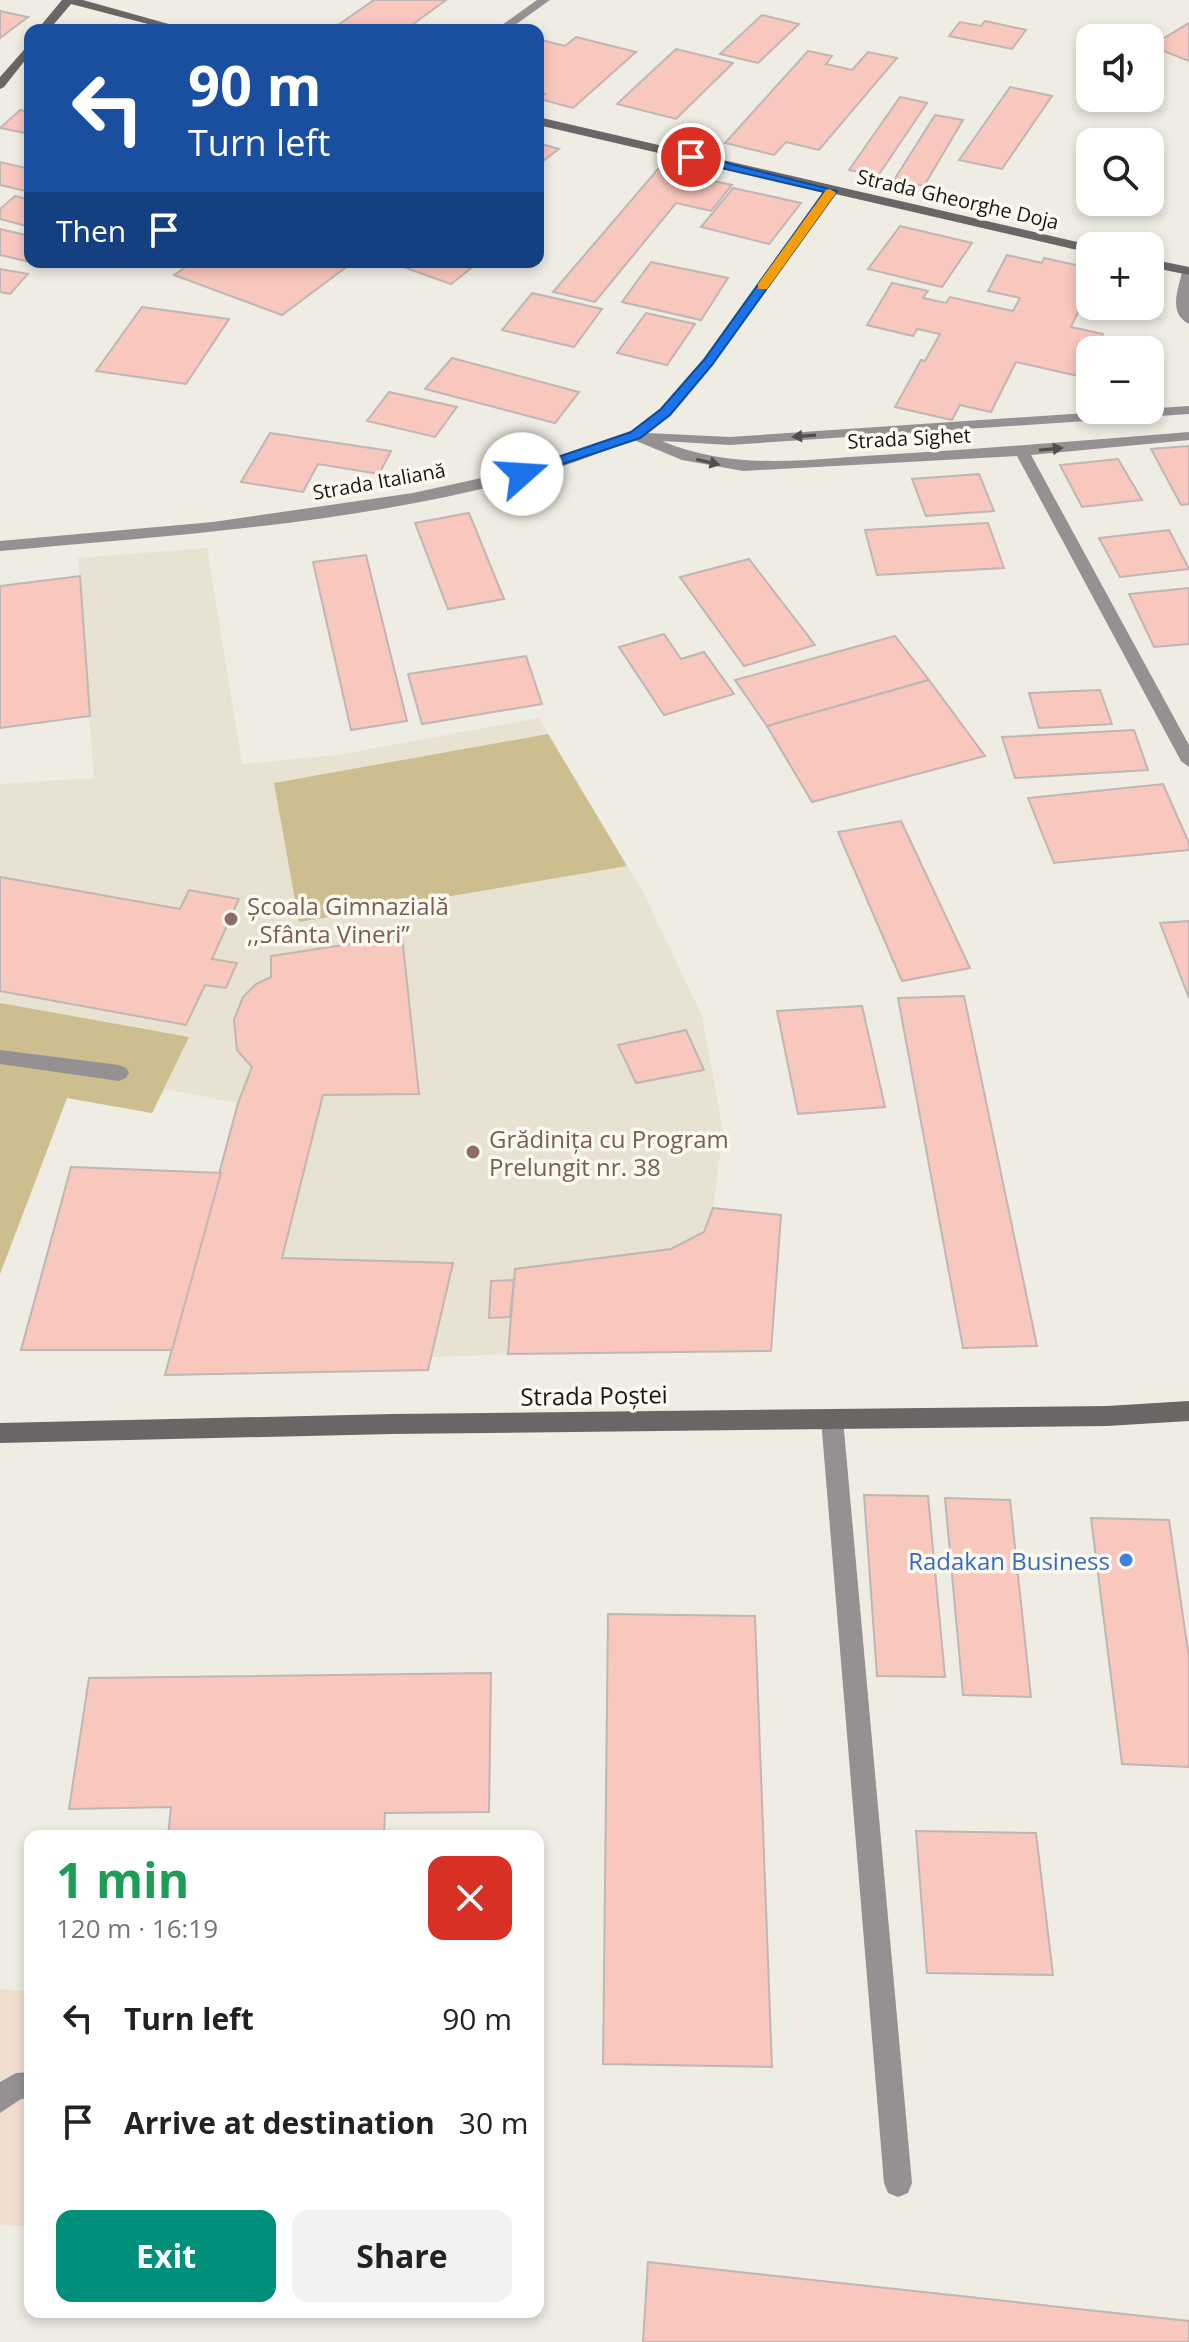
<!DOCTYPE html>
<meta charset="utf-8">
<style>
:root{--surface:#fff;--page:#f2f2f2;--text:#222;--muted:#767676;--accent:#008f7a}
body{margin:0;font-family:"Open Sans",sans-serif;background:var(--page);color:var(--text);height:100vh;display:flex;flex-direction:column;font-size:30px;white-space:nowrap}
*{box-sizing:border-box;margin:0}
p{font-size:26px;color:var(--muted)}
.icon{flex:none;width:44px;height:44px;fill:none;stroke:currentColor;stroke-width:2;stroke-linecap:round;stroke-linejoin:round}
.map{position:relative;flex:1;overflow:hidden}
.side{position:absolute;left:24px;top:1830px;width:520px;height:488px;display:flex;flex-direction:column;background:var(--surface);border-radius:16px;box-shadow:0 4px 12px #0003}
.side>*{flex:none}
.banner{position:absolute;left:24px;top:24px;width:520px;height:244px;border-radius:16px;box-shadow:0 4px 12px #0003;background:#1a4fa0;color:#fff;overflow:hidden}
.fabs{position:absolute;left:1076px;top:24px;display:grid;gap:16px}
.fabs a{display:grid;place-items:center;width:88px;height:88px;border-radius:16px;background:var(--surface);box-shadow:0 4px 12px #0003;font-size:40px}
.pin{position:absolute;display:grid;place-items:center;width:68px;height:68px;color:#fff;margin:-34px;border:4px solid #fff;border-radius:50%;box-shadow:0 2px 8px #0007}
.me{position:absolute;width:88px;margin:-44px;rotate:71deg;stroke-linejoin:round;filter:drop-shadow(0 0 6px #0008)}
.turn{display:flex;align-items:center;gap:28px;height:168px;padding:0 32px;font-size:36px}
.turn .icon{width:104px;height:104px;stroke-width:2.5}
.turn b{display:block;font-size:56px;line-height:68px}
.then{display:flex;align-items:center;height:76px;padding:0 32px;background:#0003;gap:16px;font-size:30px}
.round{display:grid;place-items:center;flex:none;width:84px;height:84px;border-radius:16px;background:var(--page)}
.headline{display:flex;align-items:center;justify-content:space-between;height:136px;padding:0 32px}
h1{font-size:48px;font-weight:700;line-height:60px;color:#1e9e55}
.button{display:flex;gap:16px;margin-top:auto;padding:16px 32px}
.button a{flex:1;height:92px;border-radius:16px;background:var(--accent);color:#fff;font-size:32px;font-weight:700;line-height:92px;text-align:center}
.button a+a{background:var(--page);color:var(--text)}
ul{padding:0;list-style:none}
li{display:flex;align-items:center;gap:24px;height:104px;padding:0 32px}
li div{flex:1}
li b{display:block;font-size:30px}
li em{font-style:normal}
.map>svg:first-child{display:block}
.built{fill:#e7e2d2}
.medical{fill:#f0dece}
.green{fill:#ccbe8f}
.building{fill:#f8c7be;stroke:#c0b6b4;stroke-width:2}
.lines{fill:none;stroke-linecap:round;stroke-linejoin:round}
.service{fill:#959091;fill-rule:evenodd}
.minor{fill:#959091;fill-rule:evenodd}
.secondary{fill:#6c6566;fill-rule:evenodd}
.oneway{fill:#504d4c}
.route{fill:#1a73e8;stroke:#114b97;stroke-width:2}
.slow{fill:#f59e0b}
.education-dot{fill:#8d6e63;stroke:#fbf9f0;stroke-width:3}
.shop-dot{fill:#3f7fe0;stroke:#fbf9f0;stroke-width:3}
.labels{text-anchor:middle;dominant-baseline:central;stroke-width:7;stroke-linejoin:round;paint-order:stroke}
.far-street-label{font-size:20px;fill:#181714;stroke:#fbf9f0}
.education-label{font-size:24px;fill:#785e54;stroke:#fbf9f0;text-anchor:start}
.street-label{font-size:24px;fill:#181714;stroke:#fbf9f0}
.shop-label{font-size:24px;fill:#366cbe;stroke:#fbf9f0;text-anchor:end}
</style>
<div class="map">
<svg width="1189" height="2342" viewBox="0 0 1189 2342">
<rect width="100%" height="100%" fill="#eeece3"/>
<!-- built -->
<path class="built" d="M207 548 242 764 338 755 539 718 644 894 702 1016 723 1131 713 1208 704 1232 671 1249 516 1269 508 1354 432 1357 428 1370 165 1375 238 1103 165 1089 152 1113 67 1098 0 1274V784L94 778 78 558Z"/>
<!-- medical -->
<path class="medical" d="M0 1989 30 1992V2226L0 2225Z"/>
<!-- green -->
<g class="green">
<path d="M548 734 627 866 299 922 274 783Z"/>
<path d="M0 1003 189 1037 152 1113 67 1098 0 1274Z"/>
</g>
<!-- building -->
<g class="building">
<path d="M374 0H446L405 30H331Z"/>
<path d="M0 11 28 17 0 38Z"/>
<path d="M762 15 799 24 758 63 720 54Z"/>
<path d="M985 21 1026 30 1012 49 949 36 960 22 981 26Z"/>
<path d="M1189 23V61L1151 46Z"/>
<path d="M576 37 636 52 573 108 540 99 545 94 538 93V39L565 46Z"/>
<path d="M676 49 733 63 676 119 617 104Z"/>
<path d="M808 51 832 56 826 64 852 70 868 52 897 58 819 150 786 142 774 155 725 143Z"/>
<path d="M1010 87 1052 96 1002 169 959 160Z"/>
<path d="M900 97 927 103 878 176 849 170Z"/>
<path d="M20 110 30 112V134L0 128Z"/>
<path d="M935 115 963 120 924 186 894 180Z"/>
<path d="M538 143 559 149 538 165Z"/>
<path d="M0 162 30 169V192L0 185Z"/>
<path d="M658 169 732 185 711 211 676 203 595 302 553 292Z"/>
<path d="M733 188 801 203 769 244 701 227Z"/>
<path d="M15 196 30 200V227L0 219V209Z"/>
<path d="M900 226 972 243 942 287 868 269Z"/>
<path d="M0 229 30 236V262L0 255Z"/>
<path d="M1007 255 1042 263 1044 258 1090 268V296L1086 295 1071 327 1103 334 1096 350H1090V363L1083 377 1016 362 991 412 960 405 952 420 895 407 921 360 925 361 940 334 917 329 913 336 867 325 892 283 928 291 923 298 946 303 950 297 1013 311 1020 298 988 291Z"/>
<path d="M193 262H353L282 315 174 275Z"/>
<path d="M405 262H479L451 284 400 266Z"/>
<path d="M651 262 728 278 701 320 622 302Z"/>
<path d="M0 269 28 274 10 294 0 292Z"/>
<path d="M532 293 602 309 574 347 502 330Z"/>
<path d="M142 307 229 319 186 384 96 371Z"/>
<path d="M646 313 695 324 667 365 617 353Z"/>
<path d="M452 358 579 392 555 423 425 389Z"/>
<path d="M389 392 457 407 435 437 367 421Z"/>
<path d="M270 433 391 451 379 474 318 464 303 492 241 482Z"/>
<path d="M1189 446V504L1181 505 1151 449Z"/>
<path d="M1118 459 1142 500 1082 507 1060 465Z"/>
<path d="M979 474 994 511 926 516 912 479Z"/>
<path d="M469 513 504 599 448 609 415 523Z"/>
<path d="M988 523 1004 568 877 575 865 530Z"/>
<path d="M1169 530 1189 569 1120 577 1099 538Z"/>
<path d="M366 555 407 721 351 730 313 562Z"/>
<path d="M749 559 815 645 744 666 680 577Z"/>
<path d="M80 576 90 716 0 728V586Z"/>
<path d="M1189 588V644L1154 647 1129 594Z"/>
<path d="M664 634 681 659 704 652 734 694 664 715 619 647Z"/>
<path d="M895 636 929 680 767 726 735 680Z"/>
<path d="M526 656 542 704 422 724 408 674Z"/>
<path d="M929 680 985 756 812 802 767 726Z"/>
<path d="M1100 690 1112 724 1039 728 1029 693Z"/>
<path d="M1134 730 1148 770 1015 778 1002 737Z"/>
<path d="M1163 784 1189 843V850L1054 863 1028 798Z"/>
<path d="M901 821 970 968 902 981 838 832Z"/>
<path d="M0 877 180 909 189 890 239 899 212 959 237 963 226 988 205 985 186 1025 0 991Z"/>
<path d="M1189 921V998L1160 923Z"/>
<path d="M402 936 419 1094 323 1095 282 1258 453 1263 428 1370 165 1375 238 1103 252 1067 237 1050 234 1020 243 997 256 984 271 977V956Z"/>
<path d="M964 996 1037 1346 963 1348 898 998Z"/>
<path d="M862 1006 885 1107 798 1114 777 1011Z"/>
<path d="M686 1030 704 1070 636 1083 618 1045Z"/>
<path d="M71 1167 221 1173 172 1350H21Z"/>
<path d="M713 1208 781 1215 771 1351 508 1354 515 1269 671 1249 704 1232Z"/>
<path d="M514 1280 510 1317 489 1318 491 1281Z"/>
<path d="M864 1495 928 1496 945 1677 877 1676Z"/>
<path d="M945 1498 1010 1500 1031 1697 963 1695Z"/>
<path d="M1091 1518 1169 1520 1189 1658V1767L1122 1764Z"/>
<path d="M608 1614 755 1616 772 2067 603 2064Z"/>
<path d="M491 1673 489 1812 385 1813 384 1836H168L171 1807 69 1809 89 1678Z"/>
<path d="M916 1831 1036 1833 1053 1975 927 1973Z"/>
<path d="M648 2262 1189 2321V2342H643Z"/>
</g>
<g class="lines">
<!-- service -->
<g class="service">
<path d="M0 1050 119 1065 126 1068 129 1073 126 1078 119 1081 0 1064Z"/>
<path d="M30 2072V2098L21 2099 0 2113V2082L16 2073Z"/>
</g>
<!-- minor -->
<g class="minor">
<path d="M537 0H550L508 30H495Z"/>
<path d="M827 188 837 191 713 365 670 415 647 433 730 437 1189 406V414L730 445 662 441C738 473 815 458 896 454 994 448 1091 440 1189 432V440L1031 455 1189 745V767L1181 761 1017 456 743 471 682 460 634 440C598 453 562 468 525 478 355 524 175 535 0 551V541L213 522 413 493 518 470 630 432 660 409 703 359Z"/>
<path d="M1189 268V324C1168 313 1178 290 1182 272Z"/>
<path d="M832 1409 840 1412 843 1419 912 2183 908 2193 898 2197 888 2193 884 2183 821 1419 824 1412Z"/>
</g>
<!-- secondary -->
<g class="secondary">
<path d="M62 0H83L190 30H171L71 4 49 30H37Z"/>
<path d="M30 43V54L4 87 0 89V77Z"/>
<path d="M538 117 1090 245 1094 246H1090V253L538 125Z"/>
<path d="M1150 259 1189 267V275L1150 267Z"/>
<path d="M1189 1401V1421L1107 1426 392 1434 0 1443V1423L392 1414 1107 1406Z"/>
</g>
</g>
<!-- one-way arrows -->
<defs><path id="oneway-solid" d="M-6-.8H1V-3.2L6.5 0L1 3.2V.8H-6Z" transform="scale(2)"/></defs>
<g class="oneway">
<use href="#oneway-solid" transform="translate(804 436) rotate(176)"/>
<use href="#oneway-solid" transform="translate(1051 449) rotate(-5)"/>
<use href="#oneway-solid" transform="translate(708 462) rotate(13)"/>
</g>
<!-- route -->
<path class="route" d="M691 154 837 191 712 365 670 415 640 438 527 476H517V471L631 432 661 409 704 360 824 192 687 160V155Z"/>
<!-- slow -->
<path class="slow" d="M830 189 836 193 767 289H758V284L826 190Z"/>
<!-- markers -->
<g class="education-dot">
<circle cx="231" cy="919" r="8"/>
<circle cx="473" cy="1152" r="8"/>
</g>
<circle class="shop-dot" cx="1126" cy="1560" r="8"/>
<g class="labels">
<!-- far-street labels -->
<g class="far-street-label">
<text transform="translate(958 199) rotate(13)">Strada Gheorghe Doja</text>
<text transform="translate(909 438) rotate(-3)">Strada Sighet</text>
<text transform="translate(379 481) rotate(-10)">Strada Italiană</text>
</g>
<!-- education labels -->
<g class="education-label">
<text x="247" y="905">Școala Gimnazială<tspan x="247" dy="28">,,Sfânta Vineri”</tspan></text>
<text x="489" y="1138">Grădinița cu Program<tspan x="489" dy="28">Prelungit nr. 38</tspan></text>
</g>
<!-- street labels -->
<g class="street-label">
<text transform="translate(594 1395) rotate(-1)">Strada Poștei</text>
</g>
<!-- shop labels -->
<g class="shop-label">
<text x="1110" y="1560">Radakan Business</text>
</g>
</g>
</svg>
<div class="fabs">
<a><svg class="icon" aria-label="sound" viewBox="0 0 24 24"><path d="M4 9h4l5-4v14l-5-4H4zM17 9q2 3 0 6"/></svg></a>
<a><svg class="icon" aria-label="search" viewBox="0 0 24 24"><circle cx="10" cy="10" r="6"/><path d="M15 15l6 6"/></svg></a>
<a>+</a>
<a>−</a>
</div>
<div class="pin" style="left:691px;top:157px;background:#d93025"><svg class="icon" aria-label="arrive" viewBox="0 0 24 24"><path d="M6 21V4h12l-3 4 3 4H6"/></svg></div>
<svg class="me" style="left:522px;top:474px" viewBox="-20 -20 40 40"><circle r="19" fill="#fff"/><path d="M0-13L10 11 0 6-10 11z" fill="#1a73e8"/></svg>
<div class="banner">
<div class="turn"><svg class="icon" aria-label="left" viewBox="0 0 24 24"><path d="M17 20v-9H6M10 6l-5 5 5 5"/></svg><div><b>90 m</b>Turn left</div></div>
<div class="then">Then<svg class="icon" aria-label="arrive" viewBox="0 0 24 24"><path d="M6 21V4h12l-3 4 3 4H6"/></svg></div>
</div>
<section class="side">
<div class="headline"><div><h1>1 min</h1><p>120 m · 16:19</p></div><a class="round" style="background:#d93025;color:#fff"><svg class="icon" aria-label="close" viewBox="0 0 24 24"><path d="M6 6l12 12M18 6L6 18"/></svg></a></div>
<ul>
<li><svg class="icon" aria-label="left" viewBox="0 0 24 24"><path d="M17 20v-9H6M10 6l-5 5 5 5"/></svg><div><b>Turn left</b></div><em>90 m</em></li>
<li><svg class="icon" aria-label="arrive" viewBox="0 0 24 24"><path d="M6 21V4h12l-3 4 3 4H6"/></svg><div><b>Arrive at destination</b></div><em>30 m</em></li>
</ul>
<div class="button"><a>Exit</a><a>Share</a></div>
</section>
</div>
